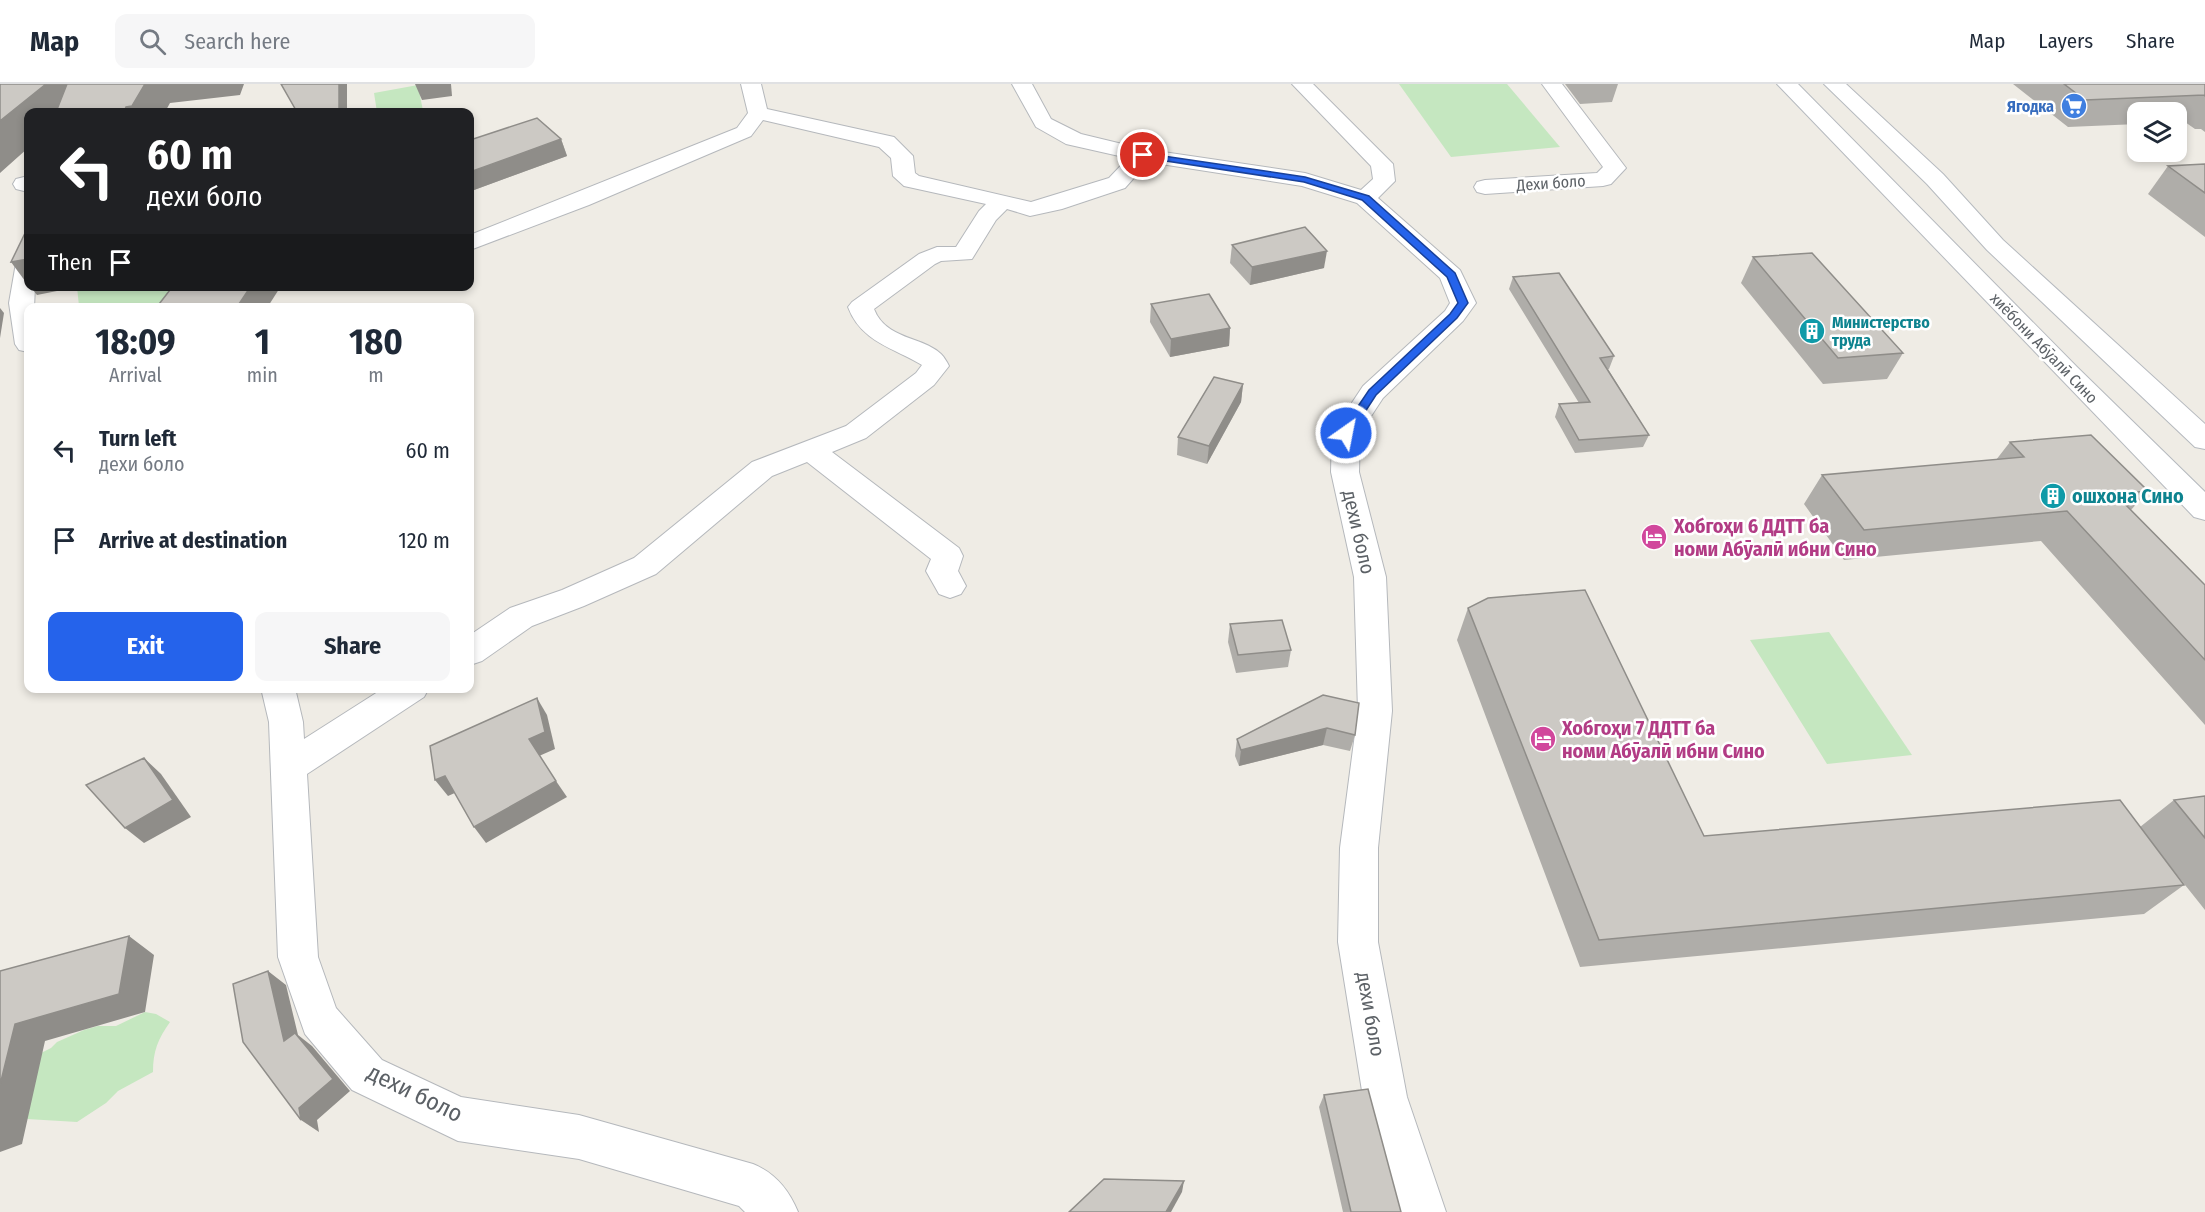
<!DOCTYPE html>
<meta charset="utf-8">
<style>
:root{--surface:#fff;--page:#f6f6f7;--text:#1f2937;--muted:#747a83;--line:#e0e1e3;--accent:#2563eb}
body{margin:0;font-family:"Fira Sans Condensed",sans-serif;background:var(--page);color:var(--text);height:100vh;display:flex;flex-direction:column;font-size:22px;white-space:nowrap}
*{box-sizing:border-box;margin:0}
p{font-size:20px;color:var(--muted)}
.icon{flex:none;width:33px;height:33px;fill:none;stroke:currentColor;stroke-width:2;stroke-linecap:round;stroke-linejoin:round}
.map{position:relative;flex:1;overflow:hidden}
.panel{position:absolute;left:24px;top:219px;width:450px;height:390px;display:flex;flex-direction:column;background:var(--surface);border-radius:12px;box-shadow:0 3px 9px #0003}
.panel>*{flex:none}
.guide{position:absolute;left:24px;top:24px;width:450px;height:183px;border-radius:12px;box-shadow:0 3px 9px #0003;background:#202124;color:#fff;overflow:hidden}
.controls{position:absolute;left:2127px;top:18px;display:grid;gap:12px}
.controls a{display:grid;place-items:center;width:60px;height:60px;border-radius:12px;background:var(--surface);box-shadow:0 3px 9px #0003;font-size:30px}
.pin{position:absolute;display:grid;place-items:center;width:51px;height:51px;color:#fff;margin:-26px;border:3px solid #fff;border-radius:50%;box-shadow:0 2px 6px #0007}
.me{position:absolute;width:66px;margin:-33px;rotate:33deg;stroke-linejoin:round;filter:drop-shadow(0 0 4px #0008)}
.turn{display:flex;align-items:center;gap:21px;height:126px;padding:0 24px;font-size:27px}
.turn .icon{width:78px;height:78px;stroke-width:2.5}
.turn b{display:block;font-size:42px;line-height:51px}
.then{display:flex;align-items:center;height:57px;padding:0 24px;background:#0003;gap:12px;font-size:22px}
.eta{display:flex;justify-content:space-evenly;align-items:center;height:102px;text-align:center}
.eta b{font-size:36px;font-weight:700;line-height:42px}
.button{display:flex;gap:12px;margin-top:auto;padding:12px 24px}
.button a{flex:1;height:69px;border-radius:12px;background:var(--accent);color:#fff;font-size:24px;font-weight:700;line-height:69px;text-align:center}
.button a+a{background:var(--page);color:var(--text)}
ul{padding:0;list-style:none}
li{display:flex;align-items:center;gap:18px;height:90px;padding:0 24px}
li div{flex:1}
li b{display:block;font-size:22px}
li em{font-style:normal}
header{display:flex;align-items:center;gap:36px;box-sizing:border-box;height:84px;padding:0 30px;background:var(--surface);border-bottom:2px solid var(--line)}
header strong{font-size:28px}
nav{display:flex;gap:33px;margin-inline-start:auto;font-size:21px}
.search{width:420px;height:54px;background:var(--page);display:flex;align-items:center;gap:15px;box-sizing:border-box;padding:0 21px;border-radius:12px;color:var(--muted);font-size:22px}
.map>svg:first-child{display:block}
.green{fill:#c5e7c0}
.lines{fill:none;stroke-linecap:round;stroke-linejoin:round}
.minor-casing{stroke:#b5b8bc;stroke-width:2}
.secondary-casing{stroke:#b6babf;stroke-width:2}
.minor{fill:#fff;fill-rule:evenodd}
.secondary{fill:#fff;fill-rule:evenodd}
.wall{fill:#afada9}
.shaded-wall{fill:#8f8d89}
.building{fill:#ccc9c4;stroke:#8f8d89;stroke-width:1.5}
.route{fill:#2563eb;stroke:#184099;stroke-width:1.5}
.labels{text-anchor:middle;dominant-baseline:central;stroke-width:5;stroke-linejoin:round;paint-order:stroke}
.far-shop-label{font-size:16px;font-weight:bold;fill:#366cbe;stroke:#fff;text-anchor:end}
.far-street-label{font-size:16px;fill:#5c6166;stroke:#fff}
.far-culture-label{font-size:16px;font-weight:bold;fill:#0d838f;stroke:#fff;text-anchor:start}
.culture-label{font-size:20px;font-weight:bold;fill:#0d838f;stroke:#fff;text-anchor:start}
.hotel-label{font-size:20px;font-weight:bold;fill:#b23c85;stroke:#fff;text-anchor:start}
.street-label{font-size:20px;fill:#5c6166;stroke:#fff}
.near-street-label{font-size:24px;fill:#5c6166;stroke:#fff}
</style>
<header>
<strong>Map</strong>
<div class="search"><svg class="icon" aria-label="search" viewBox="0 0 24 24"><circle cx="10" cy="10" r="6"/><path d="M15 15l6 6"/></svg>Search here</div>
<nav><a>Map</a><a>Layers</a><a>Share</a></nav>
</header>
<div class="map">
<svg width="2205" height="1128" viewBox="0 0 2205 1128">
<rect width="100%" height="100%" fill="#efece5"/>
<!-- green -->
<g class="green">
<path d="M1399 0H1507L1560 63 1451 73Z"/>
<path d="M418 1 423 27 377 28 374 9Z"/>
<path d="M77 203H206L191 223 76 224 79 222Z"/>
<path d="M1829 548 1912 671 1827 680 1750 556Z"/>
<path d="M145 928 156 930 170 938C158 955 153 967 153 988L118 1007 106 1019 77 1038 27 1035 41 969 51 964 57 958 84 946 98 942H116Z"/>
</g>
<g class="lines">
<!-- minor casing -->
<g class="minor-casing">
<g id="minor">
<path d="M741 0H761L767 25 894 53 913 72 915 89 919 92 1031 118 1109 94 1128 74 1066 60 1036 43 1012 0H1032L1051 35 1081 50 1143 65 1305 89 1361 106 1373 95 1371 82 1292 0H1313L1393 80 1395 97 1378 114 1460 186 1476 219 1463 237 1383 314 1360 349 1359 388 1386 493 1392 627 1378 764V858L1407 1013 1446 1128H1400L1363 1013 1338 858 1340 764 1358 627 1354 493 1331 388 1332 349 1363 302 1445 227 1450 219 1440 194 1357 119 1302 102 1148 78 1125 104 1062 125 1030 132 1007 125 996 136 972 175 941 177 935 180 874 225C886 256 922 252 941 270 944 273 947 278 949 282L934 301 866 354 832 368 959 464 963 472 958 487 966 502 961 510 950 514 939 510 926 487 931 475 807 378 772 392 656 490 584 522 532 542 482 577 470 581V551L510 524 562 506 634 474 752 378 846 342 916 289 922 281C894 264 861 258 848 223L852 218 919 170 937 163H956L979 127 986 120 904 102 893 92 891 74 879 63 763 36 751 52 589 121 470 166V151L737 44 748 29Z"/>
<path d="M1542 0H1562L1626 84 1611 100 1603 102 1485 110 1477 108 1474 103 1477 98 1485 96 1597 89 1603 83Z"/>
<path d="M24 93 28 94V108L16 105 13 100 16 95Z"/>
<path d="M28 172V202H35L34 224H28V268L19 266 15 260 9 219 16 179 19 174Z"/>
<path d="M261 604H295L303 638 304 655 384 604H429L424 613 307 690 318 873 336 924 382 976 461 1013 579 1031 753 1080C775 1089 789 1106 798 1128H745L739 1122 579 1075 458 1057 352 1006 305 950 278 873 269 638Z"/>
</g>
</g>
<!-- secondary casing -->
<g class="secondary-casing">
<g id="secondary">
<path d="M1777 0H1798L2077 283 2205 408V436L2194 433Z"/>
<path d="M1824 0H1846L1943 90 2003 156 2205 340V365L2195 363 1987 166 1927 100Z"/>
</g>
</g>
<!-- minor -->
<use href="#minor" class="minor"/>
<!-- secondary -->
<use href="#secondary" class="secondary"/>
</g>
<!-- wall -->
<g class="wall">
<path d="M1565 0H1618L1612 18 1580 20Z"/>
<path d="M2013 0H2205V48L2201 45H2195L2185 38H2176V28H2138V40L2068 43Z"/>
<path d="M561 55 567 72 474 106 470 101V56Z"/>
<path d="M2205 80V153L2148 110 2168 82Z"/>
<path d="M1232 161 1324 184 1250 201 1230 179Z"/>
<path d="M1753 173 1903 269 1887 295 1823 300 1741 199Z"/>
<path d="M1513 193 1614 272 1609 285H1608L1649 351 1643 363 1575 369 1555 333 1559 320 1579 319 1509 205Z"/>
<path d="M1151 220 1230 244 1229 262 1170 273 1150 238Z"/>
<path d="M1243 300 1241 318 1207 380 1177 371 1178 353Z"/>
<path d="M2010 358 2148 407 2131 426 2205 501V641L2041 457 1844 476 1804 420 1822 391 1996 376Z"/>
<path d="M1468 524 1704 752 2140 743 2174 716 2205 712V826L2158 767 2184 801 2144 830 1580 883 1457 556Z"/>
<path d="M1230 540 1291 566 1288 583 1236 589 1228 558Z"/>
<path d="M1323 611 1355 651 1350 667 1323 661 1239 682 1235 672 1237 655Z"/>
<path d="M1324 1011 1401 1128H1343L1319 1023Z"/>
</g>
<!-- shaded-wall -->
<g class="shaded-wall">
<path d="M46 0H90L71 28H28V64L0 89V37Z"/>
<path d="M145 0H244L240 11 170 19 165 28H124L126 23Z"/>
<rect x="339" y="0" width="8" height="28"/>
<path d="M415 0H451L452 12 422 16Z"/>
<path d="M561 55 567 72 474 106 470 95V88Z"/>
<path d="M1327 167 1324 184 1250 201 1252 183Z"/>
<path d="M28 175V201L11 178Z"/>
<path d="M30 202H82L37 211Z"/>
<path d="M251 202H281L267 224H237V223Z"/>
<path d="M0 224 4 229 0 254Z"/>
<path d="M1230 244 1229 262 1170 273 1171 255Z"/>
<path d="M1243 300 1241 318 1207 380 1209 362Z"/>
<path d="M537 614 547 631 555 665 539 672 529 655Z"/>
<path d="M1327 644 1323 661 1239 682 1241 666Z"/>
<path d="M144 674 161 690 191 733 144 759 125 744Z"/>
<path d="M445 692 457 708 448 712 435 696Z"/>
<path d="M556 697 567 713 486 759 474 743Z"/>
<path d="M129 852 154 871 145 928 45 957 22 1060 0 1068V1001L15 940Z"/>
<path d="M268 887 286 901 298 951 312 962 350 1007 317 1036 319 1048 301 1036Z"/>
<path d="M1184 1097 1182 1108 1171 1128H1166Z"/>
</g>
<!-- building -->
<g class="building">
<path d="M0 0H46L0 37Z"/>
<path d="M67 0H145L132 22 126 23 124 28H56Z"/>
<path d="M281 0H339V28H297Z"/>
<path d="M2064 0H2205V12L2204 11 2085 16Z"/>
<path d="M537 34 561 55 470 88V56Z"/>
<path d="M2205 80V109L2168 82Z"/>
<path d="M28 143V175L11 178Z"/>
<path d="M1305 143 1327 167 1252 183 1232 161Z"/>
<path d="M1812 169 1903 269 1838 274 1753 173Z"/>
<path d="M1559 189 1614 272 1600 274 1649 351 1579 356 1559 320 1590 318 1513 193Z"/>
<path d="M173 202H251L237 223 156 224Z"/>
<path d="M1209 210 1230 244 1171 255 1151 220Z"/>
<path d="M1214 293 1243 300 1209 362 1178 353Z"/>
<path d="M2091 351 2148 407 2115 410 2205 501V576L2067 427 1864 446 1822 391 2024 373 2010 358Z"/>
<path d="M1585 506 1704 752 2120 716 2184 801 1599 856 1468 524 1488 514Z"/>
<path d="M1282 536 1291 566 1238 571 1230 540Z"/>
<path d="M1323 611 1359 619 1355 651 1327 644 1241 666 1237 655Z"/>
<path d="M537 614 545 648 529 655 556 697 474 743 445 692 435 696 430 662Z"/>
<path d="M144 674 173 716 125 744 86 701Z"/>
<path d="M2205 712V754L2174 716Z"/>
<path d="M129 852 119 910 15 940 0 1001V887Z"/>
<path d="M268 887 284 957 295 949 333 995 299 1024 301 1036 243 958 233 900Z"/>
<path d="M1368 1005 1401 1128H1351L1324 1011Z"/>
<path d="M1104 1095 1184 1097 1166 1128H1069Z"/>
</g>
<!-- route -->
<path class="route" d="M1143 69 1305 93 1369 112 1455 189 1468 219 1457 234 1376 311 1350 351H1342L1340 349 1369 306 1450 230 1458 219 1447 193 1362 116 1304 98 1140 73 1139 71Z"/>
<!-- icons -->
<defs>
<g id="supermarket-disc" transform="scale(1.35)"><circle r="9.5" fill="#3f7fe0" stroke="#fff"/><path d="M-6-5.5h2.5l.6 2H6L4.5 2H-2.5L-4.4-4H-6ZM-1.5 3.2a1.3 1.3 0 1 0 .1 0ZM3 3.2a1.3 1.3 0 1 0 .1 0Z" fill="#fff"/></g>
<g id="building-disc" transform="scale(1.35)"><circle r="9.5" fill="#0f9aa8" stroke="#fff"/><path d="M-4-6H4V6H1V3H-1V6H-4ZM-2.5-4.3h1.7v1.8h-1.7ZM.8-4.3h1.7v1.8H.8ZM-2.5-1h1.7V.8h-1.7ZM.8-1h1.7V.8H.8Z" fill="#fff"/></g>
<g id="hotel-disc" transform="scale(1.35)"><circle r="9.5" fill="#d1479c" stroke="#fff"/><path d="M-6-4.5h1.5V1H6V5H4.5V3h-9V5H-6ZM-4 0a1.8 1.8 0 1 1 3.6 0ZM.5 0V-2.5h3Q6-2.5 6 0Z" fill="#fff"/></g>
</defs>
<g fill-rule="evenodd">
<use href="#supermarket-disc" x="2074" y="22"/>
<use href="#building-disc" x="1812" y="247"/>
<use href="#building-disc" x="2053" y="412"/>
<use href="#hotel-disc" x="1654" y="453"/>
<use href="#hotel-disc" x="1543" y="655"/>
</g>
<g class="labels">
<!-- far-shop labels -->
<g class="far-shop-label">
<text x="2054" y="22">Ягодка</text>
</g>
<!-- far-street labels -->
<g class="far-street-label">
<text transform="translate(1551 99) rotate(-4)">Дехи боло</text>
<text transform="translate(2044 264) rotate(46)">хиёбони Абӯалӣ Сино</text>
</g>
<!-- far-culture labels -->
<g class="far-culture-label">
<text x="1832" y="238">Министерство<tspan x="1832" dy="18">труда</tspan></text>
</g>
<!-- culture labels -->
<g class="culture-label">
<text x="2072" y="412">ошхона Сино</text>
</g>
<!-- hotel labels -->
<g class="hotel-label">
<text x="1674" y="442">Хобгоҳи 6 ДДТТ ба<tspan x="1674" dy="23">номи Абӯалӣ ибни Сино</tspan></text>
<text x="1562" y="644">Хобгоҳи 7 ДДТТ ба<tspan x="1562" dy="23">номи Абӯалӣ ибни Сино</tspan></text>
</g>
<!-- street labels -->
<g class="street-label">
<text transform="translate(1359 448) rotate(77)">дехи боло</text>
<text transform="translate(1371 930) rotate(80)">дехи боло</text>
</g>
<!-- near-street labels -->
<g class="near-street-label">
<text transform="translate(415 1009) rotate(26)">дехи боло</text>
</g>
</g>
</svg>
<div class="controls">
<a><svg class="icon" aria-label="layers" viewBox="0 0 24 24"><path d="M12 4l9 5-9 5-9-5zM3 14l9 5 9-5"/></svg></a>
</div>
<div class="pin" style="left:1143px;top:71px;background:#d93025"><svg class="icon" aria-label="arrive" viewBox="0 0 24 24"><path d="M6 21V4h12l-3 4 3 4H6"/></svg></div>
<svg class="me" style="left:1346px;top:349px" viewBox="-20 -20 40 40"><circle r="17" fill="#2563eb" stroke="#fff" stroke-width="3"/><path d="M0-11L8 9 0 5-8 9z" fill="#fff"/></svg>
<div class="guide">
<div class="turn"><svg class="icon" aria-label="left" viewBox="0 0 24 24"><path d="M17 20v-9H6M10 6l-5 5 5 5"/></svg><div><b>60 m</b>дехи боло</div></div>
<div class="then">Then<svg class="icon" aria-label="arrive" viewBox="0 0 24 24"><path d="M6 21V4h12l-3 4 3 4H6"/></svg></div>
</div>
<section class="panel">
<div class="eta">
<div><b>18:09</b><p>Arrival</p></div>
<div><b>1</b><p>min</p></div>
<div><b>180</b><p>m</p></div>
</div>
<ul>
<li><svg class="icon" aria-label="left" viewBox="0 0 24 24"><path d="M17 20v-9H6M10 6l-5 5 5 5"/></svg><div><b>Turn left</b><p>дехи боло</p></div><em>60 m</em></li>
<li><svg class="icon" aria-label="arrive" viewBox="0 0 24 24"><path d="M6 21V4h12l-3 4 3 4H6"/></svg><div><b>Arrive at destination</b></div><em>120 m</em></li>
</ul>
<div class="button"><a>Exit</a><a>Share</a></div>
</section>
</div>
